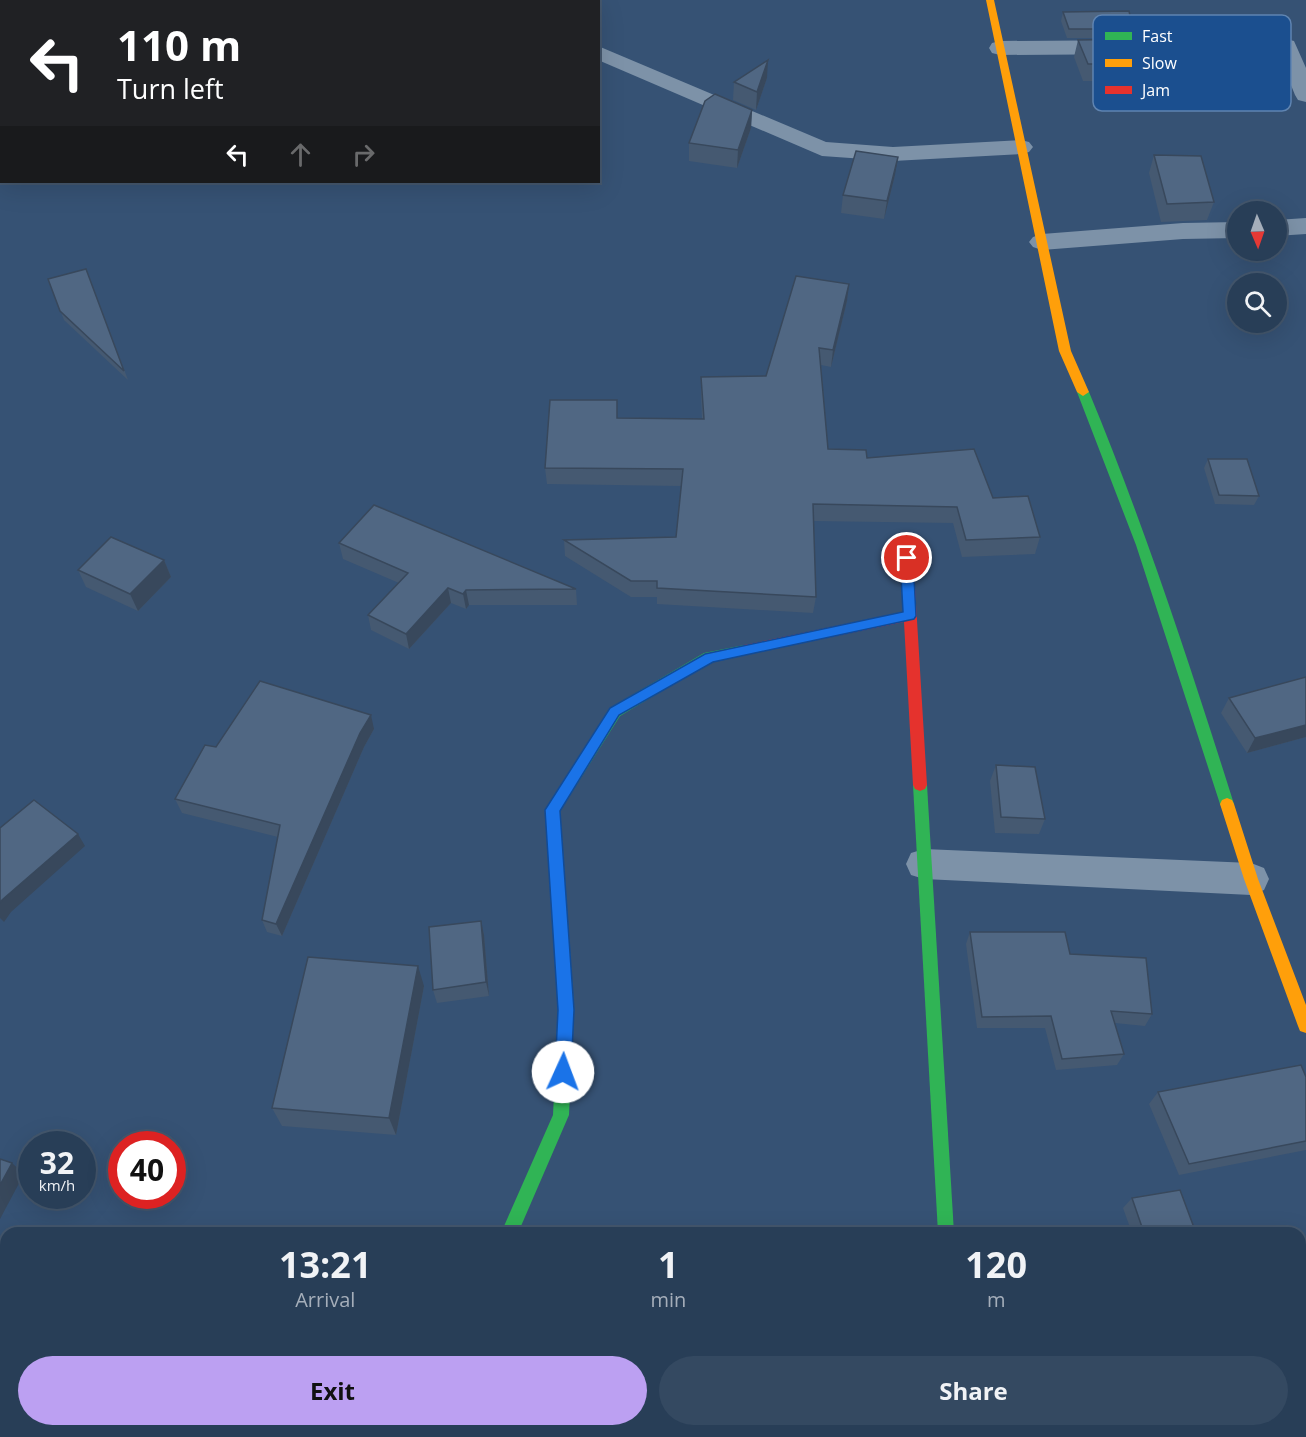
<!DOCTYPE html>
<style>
:root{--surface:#283e57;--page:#344961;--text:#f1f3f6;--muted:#a5aeba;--line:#44576d;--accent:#bca0f2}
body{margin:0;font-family:"Open Sans",sans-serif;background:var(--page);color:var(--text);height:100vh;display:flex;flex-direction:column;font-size:22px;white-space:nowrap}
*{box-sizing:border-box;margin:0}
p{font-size:20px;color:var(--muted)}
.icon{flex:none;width:33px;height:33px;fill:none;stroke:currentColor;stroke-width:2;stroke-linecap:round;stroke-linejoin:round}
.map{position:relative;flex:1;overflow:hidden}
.details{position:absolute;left:0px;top:1227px;width:1306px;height:210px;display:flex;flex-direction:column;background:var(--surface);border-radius:18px 18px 0 0;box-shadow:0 6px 24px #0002,0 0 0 2px var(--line)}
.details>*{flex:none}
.banner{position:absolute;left:0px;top:0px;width:600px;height:183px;box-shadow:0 6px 24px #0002,0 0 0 2px var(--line);background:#202124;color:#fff;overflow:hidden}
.needle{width:39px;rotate:178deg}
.controls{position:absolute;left:1227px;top:201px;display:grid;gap:12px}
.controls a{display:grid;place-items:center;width:60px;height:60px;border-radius:50%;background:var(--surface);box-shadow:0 6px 24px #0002,0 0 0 2px var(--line);font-size:30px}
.speed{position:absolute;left:18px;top:1131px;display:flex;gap:12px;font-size:30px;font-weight:700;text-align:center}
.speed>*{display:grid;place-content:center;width:78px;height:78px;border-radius:50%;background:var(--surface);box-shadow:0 6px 24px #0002,0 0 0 2px var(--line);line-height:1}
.speed small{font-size:15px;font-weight:400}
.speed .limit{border:9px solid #d22;background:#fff;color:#111}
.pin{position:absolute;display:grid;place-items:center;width:51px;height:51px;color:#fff;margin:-26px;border:3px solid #fff;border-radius:50%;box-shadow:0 2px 6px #0007}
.me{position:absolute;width:66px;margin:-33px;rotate:2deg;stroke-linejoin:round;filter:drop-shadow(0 0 4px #0008)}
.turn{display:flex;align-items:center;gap:21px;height:126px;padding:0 18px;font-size:27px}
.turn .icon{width:78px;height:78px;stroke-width:2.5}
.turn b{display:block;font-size:42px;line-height:51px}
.lanes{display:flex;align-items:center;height:57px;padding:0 18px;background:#0003;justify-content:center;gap:30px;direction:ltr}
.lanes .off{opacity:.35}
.eta{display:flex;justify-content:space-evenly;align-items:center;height:102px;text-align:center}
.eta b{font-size:36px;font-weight:700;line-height:42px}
.cta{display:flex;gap:12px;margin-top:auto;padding:12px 18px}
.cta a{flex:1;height:69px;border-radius:36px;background:var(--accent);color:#111;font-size:24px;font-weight:700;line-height:69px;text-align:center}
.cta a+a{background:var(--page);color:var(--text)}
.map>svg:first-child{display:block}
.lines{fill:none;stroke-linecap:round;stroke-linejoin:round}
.street{fill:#7d92a8;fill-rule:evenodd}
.fast{fill:#30b455;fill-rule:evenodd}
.slow{fill:#ff9f0a;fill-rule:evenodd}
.jam{fill:#e5322d;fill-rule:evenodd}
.wall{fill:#455971}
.shaded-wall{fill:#38485c}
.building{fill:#506783;stroke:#38485c;stroke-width:1.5}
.route{fill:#1a73e8;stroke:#114b97;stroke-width:1.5}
.key{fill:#1b4f8f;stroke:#5f84b1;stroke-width:1.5}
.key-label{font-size:16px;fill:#fff}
</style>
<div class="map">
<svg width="1306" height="1437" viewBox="0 0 1306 1437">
<rect width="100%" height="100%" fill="#365274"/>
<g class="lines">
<!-- street -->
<g class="street">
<path d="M1286 39 1294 41 1306 68V102L1298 100 1295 95 1278 53 1000 55 992 53 989 48 992 43 1000 41Z"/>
<path d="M598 46 826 142 893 147 1021 140 1029 142 1033 147 1029 152 1021 154 893 161 822 156 598 60Z"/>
<path d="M1306 218V234L1276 236V220Z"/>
<path d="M1238 222V238L1183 239 1042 250 1033 247 1029 242 1033 237 1042 234 1183 223Z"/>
<path d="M924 849 1251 863 1264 868 1269 879 1264 890 1251 895 924 879 911 875 906 864 911 853Z"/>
<path d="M438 1431H482L481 1437H437Z"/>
<path d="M924 1431H968L969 1437H925Z"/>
</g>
<!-- fast -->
<g class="fast">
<path d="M1083 388 1089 392C1145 527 1190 665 1234 804L1232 808 1227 810 1222 808 1220 804 1136 545 1077 392Z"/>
<path d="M744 645 749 646 751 650 749 654 712 661 620 716 560 811 574 1009 569 1115 518 1233H501L553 1115 558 1009 546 810 610 708 704 653Z"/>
<path d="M920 779 925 781 927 785 954 1233H938L913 785 915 781Z"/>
</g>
<!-- slow -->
<g class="slow">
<path d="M986 0H994L1071 351 1089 392 1083 396 1077 392 1059 351Z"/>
<path d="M1227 798 1232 800 1234 804 1258 879 1306 1005V1033L1300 1031 1298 1026 1244 879 1220 804 1222 800Z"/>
</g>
<!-- jam -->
<path class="jam" d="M906 533 912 538 927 785 925 789 920 791 915 789 913 785 904 622 744 655 737 650 744 645 904 612 900 538Z"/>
</g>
<!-- wall -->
<g class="wall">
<path d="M1063 12 1133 29 1131 38H1067L1061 21Z"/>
<path d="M1078 40 1143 57 1139 74 1124 73 1122 81H1083L1074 57Z"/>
<path d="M767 78 756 110 733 100 734 82Z"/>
<path d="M752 110 751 128 737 168 689 161V143Z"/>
<path d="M1154 155 1214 202 1207 220 1161 222 1149 173Z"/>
<path d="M895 175 884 219 841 213 843 195Z"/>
<path d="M86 269 128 380 64 320 48 279Z"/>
<path d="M849 284 847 301 831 367 821 365 828 449 867 458 993 498 1040 537 1035 554 962 557 953 523 813 521 816 597 813 613 657 604V597H631L565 556 564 540 676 537 681 486 547 484 545 468 618 418 702 419 701 394V377L766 376Z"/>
<path d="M1208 459 1259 496 1254 505 1215 504 1204 468Z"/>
<path d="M339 543 576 589 577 605H469L466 609 451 603 409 649 371 630 368 615 399 583 343 559Z"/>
<path d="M164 560 171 577 138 611 86 587 78 570Z"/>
<path d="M1306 677V737L1247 753 1221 713 1229 698Z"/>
<path d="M374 729 364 747 282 936 267 932 262 920 278 837 182 813 175 799 216 747Z"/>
<path d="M996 765 1045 819 1039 834 995 833 990 781Z"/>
<path d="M481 921 484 935 489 996 437 1003 433 990Z"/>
<path d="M970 932 1070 954 1152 1014 1145 1026 1115 1023 1124 1054 1117 1065 1056 1070 1045 1028H977L966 944Z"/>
<path d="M424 986 396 1135 282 1126 272 1108Z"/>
<path d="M1306 1077V1150L1179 1175 1149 1104 1158 1092Z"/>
<path d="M1132 1198 1196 1233H1132L1123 1208Z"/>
<path d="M1306 1291V1312L1300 1297V1295Z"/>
<path d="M6 1319V1420L0 1418V1331Z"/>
<path d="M41 1431H134L131 1437H60Z"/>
<path d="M1257 1431H1300L1306 1437H1259Z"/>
</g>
<!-- shaded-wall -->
<g class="shaded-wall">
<path d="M768 60 767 78 756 110 757 92Z"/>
<path d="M752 110 751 128 737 168 738 150Z"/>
<path d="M898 157 895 175 884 219 887 201Z"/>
<path d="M849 284 847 301 831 367 833 350Z"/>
<path d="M164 560 171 577 138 611 130 594Z"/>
<path d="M448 588 451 603 409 649 406 634Z"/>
<path d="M466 590 469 605 466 609 463 594Z"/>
<path d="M371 715 374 729 364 747 282 936 276 924 360 733Z"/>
<path d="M1306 725V737L1247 753 1255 738Z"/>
<path d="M78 834 85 846 11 912 4 922 0 918V903L2 900Z"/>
<path d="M481 921 484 935 489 996 486 982Z"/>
<path d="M418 966 424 986 396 1135 389 1118Z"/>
<path d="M12 1163 24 1174 0 1219V1185Z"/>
<path d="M120 1431H134L131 1437H117Z"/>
</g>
<!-- building -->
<g class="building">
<path d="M1129 11 1133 29H1069L1063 12Z"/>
<path d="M1139 39 1143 57 1123 56 1126 64H1088L1078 40Z"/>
<path d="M768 60 757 92 734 82Z"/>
<path d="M715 94 752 110 738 150 689 143 705 101Z"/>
<path d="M856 151 898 157 887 201 843 195Z"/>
<path d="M1154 155 1201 156 1214 202 1167 204Z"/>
<path d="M86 269 124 371 60 311 48 279Z"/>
<path d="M796 276 849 284 833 350 819 348 828 449 866 450 867 458 974 449 993 498 1028 496 1040 537 966 540 957 507 813 504 816 597 657 588V581H631L564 540 676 537 683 469 545 468 550 400H617V418L704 419 701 377 766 376Z"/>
<path d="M1208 459H1247L1259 496 1219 495Z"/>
<path d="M374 505 576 589 466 590 463 594 448 588 406 634 368 615 408 573 339 543Z"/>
<path d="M111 537 164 560 130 594 78 570Z"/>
<path d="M1306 677V725L1255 738 1229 698Z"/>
<path d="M260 681 371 715 360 733 276 924 262 920 280 825 175 799 205 745 216 747Z"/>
<path d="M996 765 1035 767 1045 819 1001 817Z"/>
<path d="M34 800 78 834 2 900 0 903V828Z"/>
<path d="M481 921 486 982 433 990 429 927Z"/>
<path d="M970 932H1065L1070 954 1146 958 1152 1014 1111 1011 1124 1054 1062 1059 1051 1016 982 1017Z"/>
<path d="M308 957 418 966 389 1118 272 1108Z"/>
<path d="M1301 1065 1306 1077V1141L1189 1164 1158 1092Z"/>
<path d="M0 1159 12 1163 0 1185Z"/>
<path d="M1180 1190 1196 1233H1144L1132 1198Z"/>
<path d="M6 1319V1417L0 1415V1331Z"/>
<path d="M1300 1337H1306V1437H1272L1271 1431H1300Z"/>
<path d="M52 1431H120L117 1437H71Z"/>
</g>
<!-- route -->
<path class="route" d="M907 553 913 558 916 616 914 619 713 662 619 715 560 811 574 1010 571 1072 569 1078 563 1080 558 1078 555 1072 558 1010 545 810 610 708 705 654 903 612 900 558Z"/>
<!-- legend -->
<rect x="1093" y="15" width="198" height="96" rx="9" class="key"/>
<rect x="1105" y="32" width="27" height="8" fill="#30b455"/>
<rect x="1105" y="59" width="27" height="8" fill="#ff9f0a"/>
<rect x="1105" y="86" width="27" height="8" fill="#e5322d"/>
<g class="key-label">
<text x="1142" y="42">Fast</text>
<text x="1142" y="69">Slow</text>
<text x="1142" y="96">Jam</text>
</g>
</svg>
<div class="controls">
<a><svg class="needle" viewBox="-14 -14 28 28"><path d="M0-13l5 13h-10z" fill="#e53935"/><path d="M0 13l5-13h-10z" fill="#a5aeba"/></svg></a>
<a><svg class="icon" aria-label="search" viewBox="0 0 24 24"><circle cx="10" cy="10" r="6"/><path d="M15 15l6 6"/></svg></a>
</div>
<div class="speed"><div>32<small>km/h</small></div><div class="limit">40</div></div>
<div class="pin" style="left:907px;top:558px;background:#d93025"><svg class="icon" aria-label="arrive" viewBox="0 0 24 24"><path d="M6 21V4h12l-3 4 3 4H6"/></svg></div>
<svg class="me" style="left:563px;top:1072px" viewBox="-20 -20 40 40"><circle r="19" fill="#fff"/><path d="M0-13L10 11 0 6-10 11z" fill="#1a73e8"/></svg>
<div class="banner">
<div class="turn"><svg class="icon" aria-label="left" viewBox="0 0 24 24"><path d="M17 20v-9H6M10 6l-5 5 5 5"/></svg><div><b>110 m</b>Turn left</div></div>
<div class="lanes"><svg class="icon" aria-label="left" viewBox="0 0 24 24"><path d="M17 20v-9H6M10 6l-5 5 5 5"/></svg><svg class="icon off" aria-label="ahead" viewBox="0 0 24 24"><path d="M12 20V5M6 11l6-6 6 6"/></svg><svg class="icon off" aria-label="right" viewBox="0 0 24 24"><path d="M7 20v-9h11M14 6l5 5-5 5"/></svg></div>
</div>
<section class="details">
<div class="eta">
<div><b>13:21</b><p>Arrival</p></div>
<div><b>1</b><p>min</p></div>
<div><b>120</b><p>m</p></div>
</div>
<div class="cta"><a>Exit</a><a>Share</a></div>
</section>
</div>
